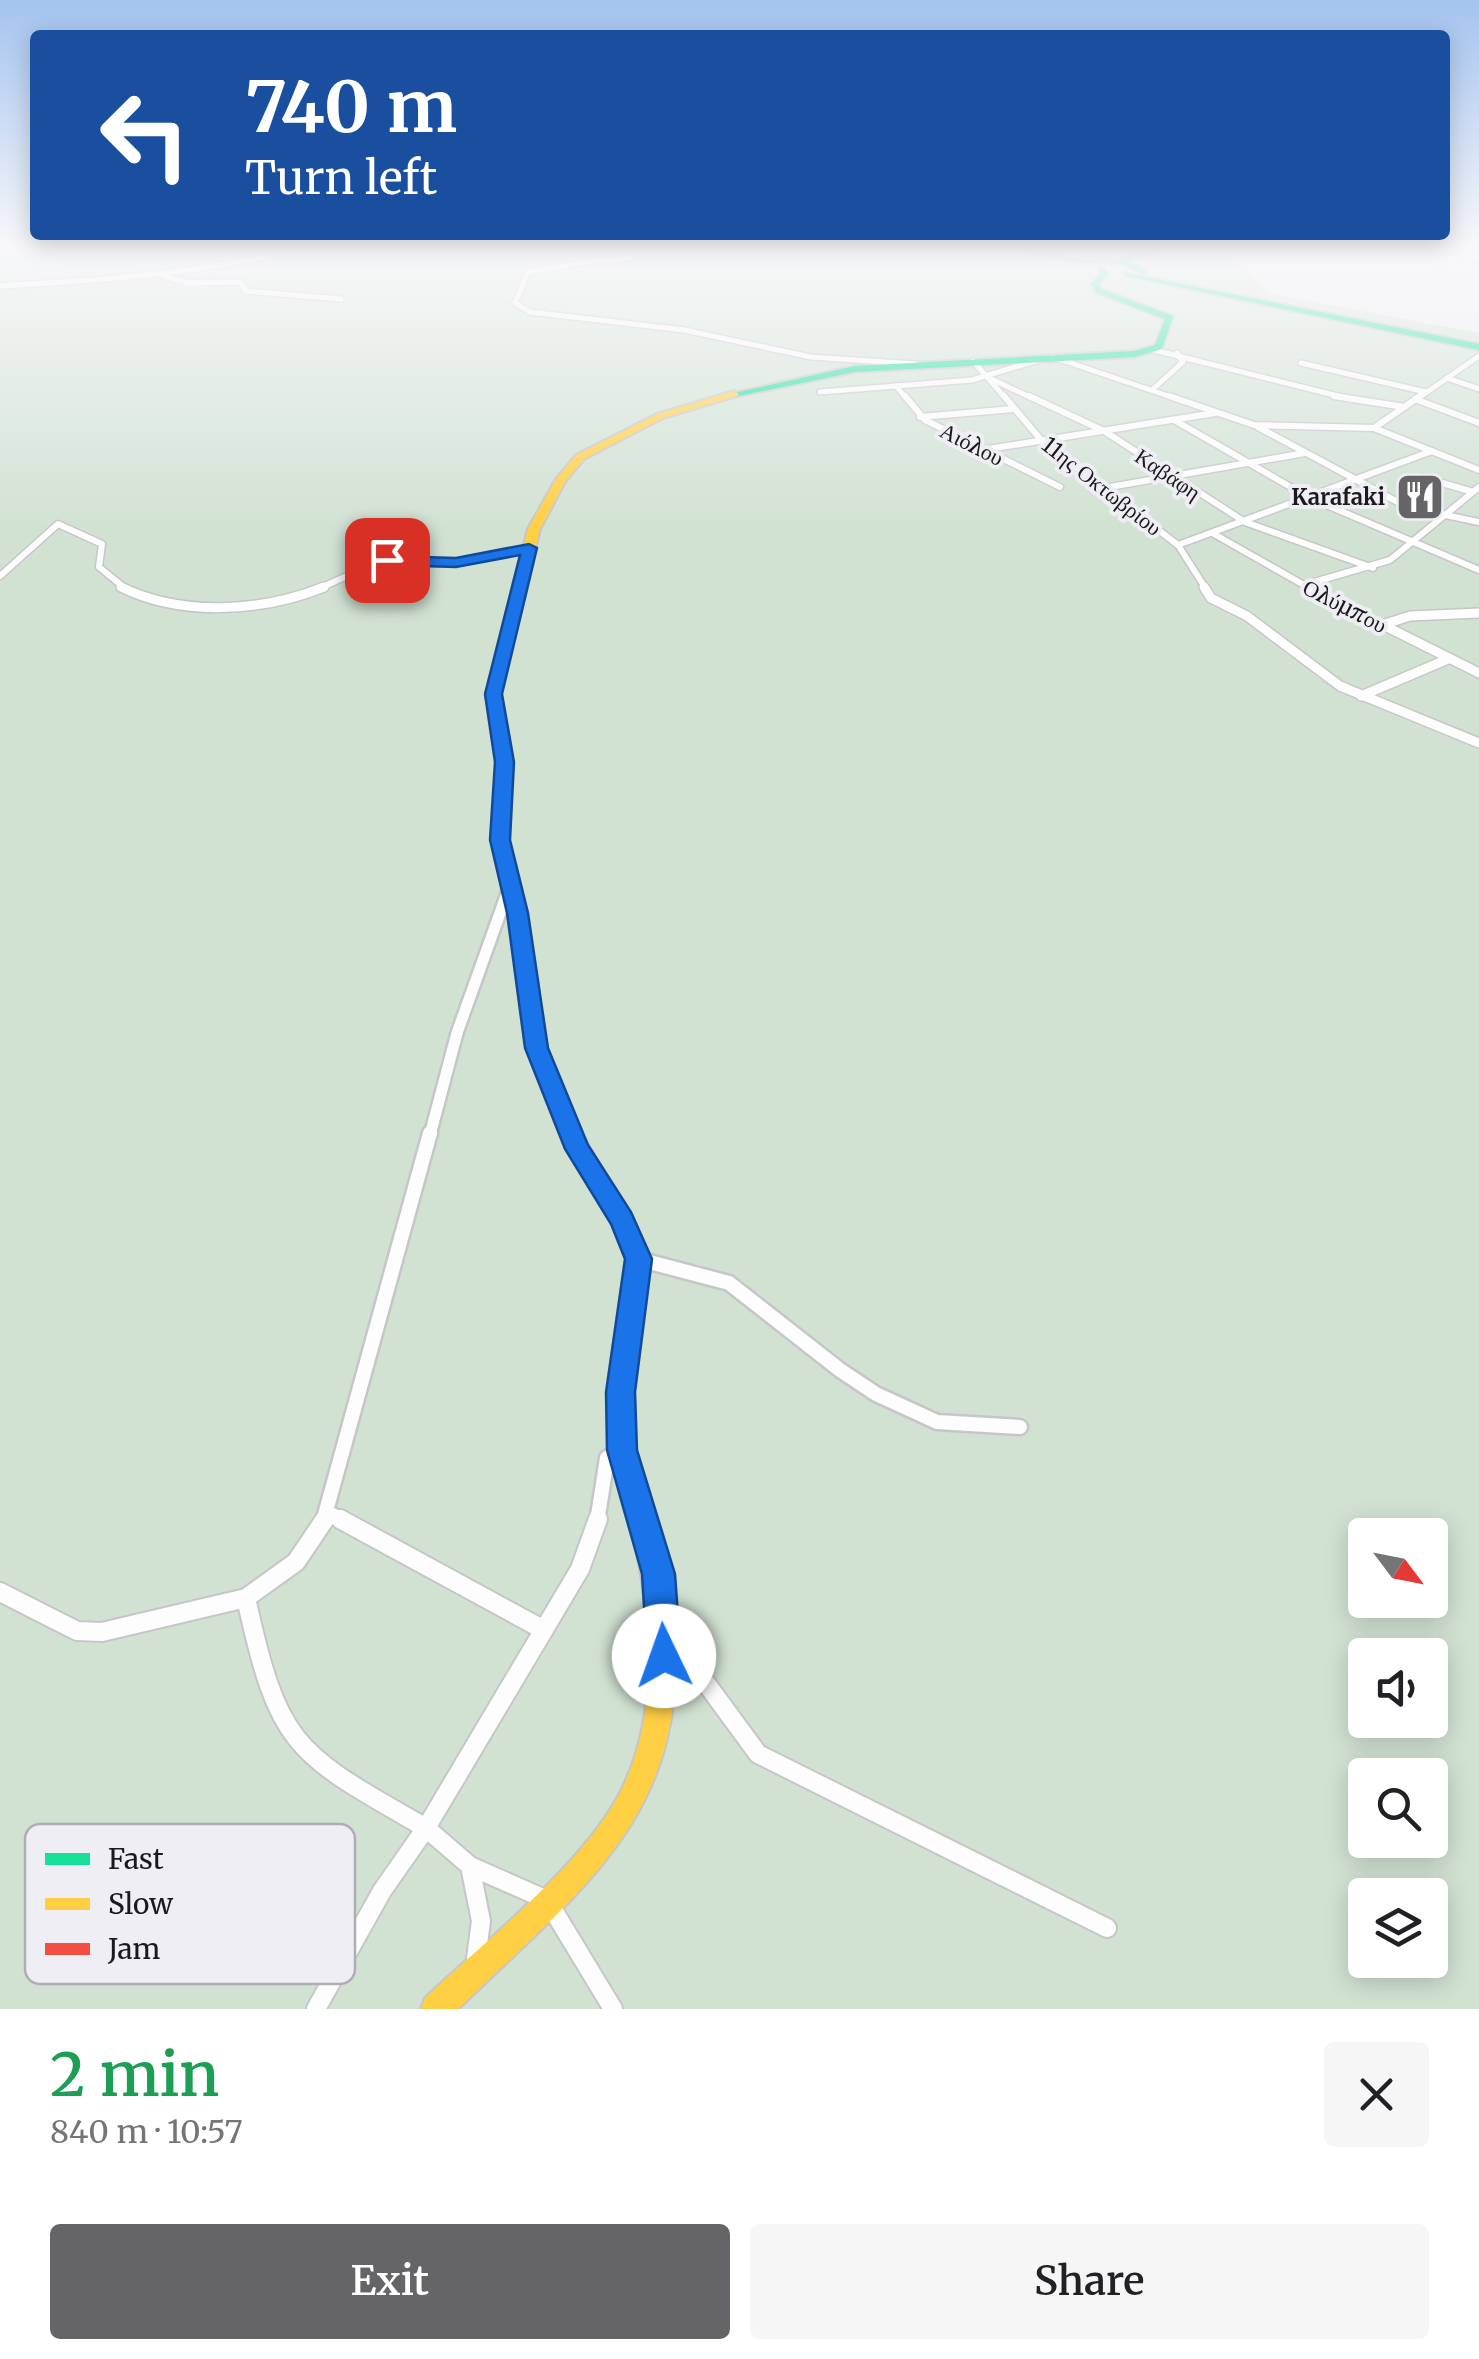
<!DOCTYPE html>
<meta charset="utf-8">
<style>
:root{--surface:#fff;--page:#f6f6f6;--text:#202124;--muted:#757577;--accent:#656567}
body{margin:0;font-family:Merriweather,serif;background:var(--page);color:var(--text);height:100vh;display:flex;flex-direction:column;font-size:38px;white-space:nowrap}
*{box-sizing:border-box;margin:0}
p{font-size:32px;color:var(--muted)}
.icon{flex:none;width:55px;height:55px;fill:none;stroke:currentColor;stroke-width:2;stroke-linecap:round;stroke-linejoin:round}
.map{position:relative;height:2009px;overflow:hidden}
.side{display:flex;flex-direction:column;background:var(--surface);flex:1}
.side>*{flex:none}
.hud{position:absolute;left:30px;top:30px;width:1420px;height:210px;border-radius:10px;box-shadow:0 5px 25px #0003;background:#1a4fa0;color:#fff;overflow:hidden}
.needle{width:65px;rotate:122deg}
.controls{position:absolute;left:1348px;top:1518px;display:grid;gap:20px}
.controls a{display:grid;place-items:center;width:100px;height:100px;border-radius:10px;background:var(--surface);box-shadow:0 5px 25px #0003;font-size:50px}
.pin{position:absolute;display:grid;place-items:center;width:85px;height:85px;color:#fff;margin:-42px;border-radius:20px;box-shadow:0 5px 15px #0006}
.me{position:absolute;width:110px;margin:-55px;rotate:357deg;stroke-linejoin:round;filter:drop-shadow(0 0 8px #0008)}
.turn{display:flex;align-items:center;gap:35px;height:210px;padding:0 50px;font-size:45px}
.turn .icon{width:130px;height:130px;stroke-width:2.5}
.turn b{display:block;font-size:70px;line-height:85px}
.round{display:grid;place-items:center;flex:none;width:105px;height:105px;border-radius:10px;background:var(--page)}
.head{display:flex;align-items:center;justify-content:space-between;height:170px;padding:0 50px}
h1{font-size:60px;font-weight:600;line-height:75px;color:#1e9e55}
.action{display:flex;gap:20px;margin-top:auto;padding:20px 50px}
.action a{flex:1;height:115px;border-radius:10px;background:var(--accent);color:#fff;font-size:40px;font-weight:600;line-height:115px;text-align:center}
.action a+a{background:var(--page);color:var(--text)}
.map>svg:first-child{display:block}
.green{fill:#d1e2d3;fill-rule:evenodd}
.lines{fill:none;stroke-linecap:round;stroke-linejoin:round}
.street-far5-casing{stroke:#c6c6c9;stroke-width:8}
.street-far4-casing{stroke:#c6c6c9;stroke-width:9}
.street-far3-casing{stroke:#c6c6c9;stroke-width:12}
.street-far2-casing{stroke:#c6c6c9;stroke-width:16}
.street-far1-casing{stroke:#c6c6c9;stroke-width:19}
.street-casing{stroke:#c6c6c9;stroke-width:22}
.fast-casing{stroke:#c6c6c9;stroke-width:4}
.slow-casing{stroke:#c6c6c9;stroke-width:4}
.jam-casing{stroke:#c6c6c9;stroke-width:4}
.street-far5{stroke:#fdfdfd;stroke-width:5}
.street-far4{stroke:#fdfdfd;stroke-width:6}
.street-far3{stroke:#fdfdfd;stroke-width:9}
.street-far2{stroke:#fdfdfd;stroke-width:11}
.street-far1{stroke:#fdfdfd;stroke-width:14}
.street{stroke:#fdfdfd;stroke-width:18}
.fast{fill:#16e098;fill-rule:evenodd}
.slow{fill:#ffcf43;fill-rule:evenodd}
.jam{fill:#f24e42;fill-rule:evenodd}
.route{fill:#1a73e8;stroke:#114b97;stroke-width:2.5}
.labels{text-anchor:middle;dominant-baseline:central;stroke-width:8;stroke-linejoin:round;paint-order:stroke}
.far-street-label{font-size:22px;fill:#1a1a1c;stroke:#eeeef4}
.far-poi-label{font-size:22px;font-weight:bold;fill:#1a1a1c;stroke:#eeeef4;text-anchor:end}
.key{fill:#eeeef4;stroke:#aeaeb3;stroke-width:2.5}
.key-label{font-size:28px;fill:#1a1a1c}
</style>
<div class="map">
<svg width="1479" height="2009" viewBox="0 0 1479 2009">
<rect width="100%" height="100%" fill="#efeff3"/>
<!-- green -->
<path class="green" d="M0 247H1225L1268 293 1479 333V2009H0ZM1365 1535H1430V1600H1365ZM1365 1655H1430V1720H1365ZM1365 1775H1430V1840H1365ZM1365 1895H1430V1960H1365Z"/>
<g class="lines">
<!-- street-far5 casing -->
<g class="street-far5-casing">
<g id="street-far5">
<path d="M609 247 598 260 528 272 515 303 530 312 684 330 811 357 916 364"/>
<path d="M1447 247 1479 259"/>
<path d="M599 261 629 258"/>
<path d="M164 276 188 283 240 282 246 291 341 299"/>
<path d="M0 286C105 280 207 273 309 247"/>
<path d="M1154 350 1350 399"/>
<path d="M1053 357 1177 399"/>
<path d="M973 361 987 377 1034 399"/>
<path d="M1301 363 1426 392"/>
<path d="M987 377 1006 399"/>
<path d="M1447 378 1479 389"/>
<path d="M896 386 907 399"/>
<path d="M1153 389 1183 362 1177 353"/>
<path d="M820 392 972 380 1042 359"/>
<path d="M1417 399 1479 356"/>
</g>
</g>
<!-- street-far4 casing -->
<g class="street-far4-casing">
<g id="street-far4">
<path d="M905 396 925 420 1060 487"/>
<path d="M1004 396 1042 441 1178 545 1206 589"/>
<path d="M1029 396 1104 431 1245 522 1373 568"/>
<path d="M1169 396 1254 425 1374 428 1420 396"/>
<path d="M1334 396 1404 407"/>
<path d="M1415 399 1479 423"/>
<path d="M920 417 1013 409"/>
<path d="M1174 420 1308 497 1479 570"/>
<path d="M1258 427 1407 507 1479 522"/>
<path d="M1374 428 1479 470"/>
<path d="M982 450 1215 413"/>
<path d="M1422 477 1473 492"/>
<path d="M1104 488 1305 453"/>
<path d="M1214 534 1311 589"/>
<path d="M1178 545 1432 451"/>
<path d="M0 576 58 524 102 544 99 567 126 589"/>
<path d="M1304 585 1390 560 1479 487"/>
<path d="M318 589 378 562 450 563 529 548"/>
</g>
</g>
<!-- street-far3 casing -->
<g class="street-far3-casing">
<g id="street-far3">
<path d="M121 587C182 617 262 612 324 587"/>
<path d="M1204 587 1211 598 1247 616 1340 686 1479 743"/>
<path d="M1307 587 1479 673"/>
<path d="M1382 625 1410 616 1479 613"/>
<path d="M1361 696 1448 659"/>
</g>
</g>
<!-- street-far2 casing -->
<g class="street-far2-casing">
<path id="street-far2" d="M430 1135 457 1033 510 885"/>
</g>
<!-- street-far1 casing -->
<g class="street-far1-casing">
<g id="street-far1">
<path d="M638 1259 729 1283 840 1370 876 1394 937 1422 1020 1427"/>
<path d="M329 1513 345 1522"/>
<path d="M323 1522 430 1133"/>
<path d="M597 1522 607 1458 622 1450"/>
</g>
</g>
<!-- street casing -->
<g class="street-casing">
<g id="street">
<path d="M340 1519 544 1630"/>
<path d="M0 1592 77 1631 102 1632 246 1598 296 1562 325 1519"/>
<path d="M246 1598C279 1749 295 1753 426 1828L382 1891 316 2009"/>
<path d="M667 1630 758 1754 1107 1928"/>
<path d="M470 1866 547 1900 613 2009"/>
<path d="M476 1958 481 1921 470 1866 426 1828 580 1569 598 1519"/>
</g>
</g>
<!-- fast casing -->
<g class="fast-casing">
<g id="fast">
<path d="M1006 247C1043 247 1079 265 1116 260 1135 257 1150 247 1170 247L1128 261 1147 271 1144 275 1122 264 1078 263Z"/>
<path d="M1099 268H1105L1108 274 1099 284 1102 289 1173 316 1162 349 1135 357 855 372 734 397 729 394 855 366 1134 351 1155 345 1165 319 1096 293 1091 284 1100 274Z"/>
<path d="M1123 272 1479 344V350L1126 276Z"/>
</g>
</g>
<!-- slow casing -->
<g class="slow-casing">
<g id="slow">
<path d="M734 391 739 394 737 396 663 418 584 459 565 482 540 529 500 694 511 762 508 839 526 913 546 1048 581 1133 578 1138 571 1141 564 1138 561 1133 528 1048 510 913 492 839 497 762 486 694 528 529 556 479 576 455 657 414Z"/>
<path d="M641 1505 650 1508C665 1545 670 1588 674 1628 690 1816 578 1892 458 2009H421L425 1998C484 1942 576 1870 616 1800 664 1715 651 1608 629 1517L632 1508Z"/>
</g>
</g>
<!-- jam casing -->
<g class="jam-casing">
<path id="jam" d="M571 1125 578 1128 629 1214 648 1259 631 1392 634 1450 653 1517 650 1526 641 1529 632 1526 629 1517 610 1450 609 1392 628 1259 613 1223 561 1133 564 1128Z"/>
</g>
<!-- street-far5 -->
<use href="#street-far5" class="street-far5"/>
<!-- street-far4 -->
<use href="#street-far4" class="street-far4"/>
<!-- street-far3 -->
<use href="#street-far3" class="street-far3"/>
<!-- street-far2 -->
<use href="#street-far2" class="street-far2"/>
<!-- street-far1 -->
<use href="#street-far1" class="street-far1"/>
<!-- street -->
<use href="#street" class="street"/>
<!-- fast -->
<use href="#fast" class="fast"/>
<!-- slow -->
<use href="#slow" class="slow"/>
<!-- jam -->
<use href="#jam" class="jam"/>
</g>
<!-- sky -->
<linearGradient id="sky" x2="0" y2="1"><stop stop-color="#a3c3ef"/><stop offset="0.47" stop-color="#f8f8fa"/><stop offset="1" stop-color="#f8f8fa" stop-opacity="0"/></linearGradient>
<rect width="1479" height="528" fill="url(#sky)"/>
<!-- route -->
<path class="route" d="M529 544 537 548 502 694 514 762 510 840 528 913 548 1048 588 1145 631 1212 652 1259 635 1392 637 1450 675 1574 681 1656 676 1668 664 1673 652 1668 647 1656 642 1574 607 1450 606 1392 625 1259 611 1224 565 1149 525 1048 507 913 490 840 495 762 485 694 520 555 456 567 387 565 379 560 387 556 456 558Z"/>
<!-- icons -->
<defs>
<g id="restaurant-square" transform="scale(2.5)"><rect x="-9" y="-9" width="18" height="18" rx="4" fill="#656567" stroke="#eeeef4"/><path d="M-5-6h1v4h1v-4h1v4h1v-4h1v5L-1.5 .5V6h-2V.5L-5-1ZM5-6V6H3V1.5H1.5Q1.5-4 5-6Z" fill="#fff"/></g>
</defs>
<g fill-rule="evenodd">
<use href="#restaurant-square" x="1420" y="497"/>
</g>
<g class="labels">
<!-- far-street labels -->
<g class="far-street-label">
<text transform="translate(972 444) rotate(27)">Αιόλου</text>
<text transform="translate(1168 474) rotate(34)">Καβάφη</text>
<text transform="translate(1102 486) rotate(38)">11ης Οκτωβρίου</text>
<text transform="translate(1345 606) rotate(27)">Ολύμπου</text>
</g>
<!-- far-poi labels -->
<g class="far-poi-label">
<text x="1385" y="497">Karafaki</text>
</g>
</g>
<!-- legend -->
<rect x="25" y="1824" width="330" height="160" rx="15" class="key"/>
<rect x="45" y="1853" width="45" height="12" fill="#16e098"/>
<rect x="45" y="1898" width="45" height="12" fill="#ffcf43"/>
<rect x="45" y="1943" width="45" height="12" fill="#f24e42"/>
<g class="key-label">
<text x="108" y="1869">Fast</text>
<text x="108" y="1914">Slow</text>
<text x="108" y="1959">Jam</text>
</g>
</svg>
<div class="controls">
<a><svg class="needle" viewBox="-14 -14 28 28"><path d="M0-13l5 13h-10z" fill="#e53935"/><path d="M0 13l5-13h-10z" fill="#757577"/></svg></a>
<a><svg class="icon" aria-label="sound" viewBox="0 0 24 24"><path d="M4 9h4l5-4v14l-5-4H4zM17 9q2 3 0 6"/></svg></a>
<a><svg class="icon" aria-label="search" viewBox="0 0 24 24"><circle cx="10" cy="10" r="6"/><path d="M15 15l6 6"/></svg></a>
<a><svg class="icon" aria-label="layers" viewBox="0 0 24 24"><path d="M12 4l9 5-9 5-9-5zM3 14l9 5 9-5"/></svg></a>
</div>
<div class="pin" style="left:387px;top:560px;background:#d93025"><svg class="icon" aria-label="arrive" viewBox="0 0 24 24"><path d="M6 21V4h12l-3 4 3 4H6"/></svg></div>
<svg class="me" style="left:664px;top:1656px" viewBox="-20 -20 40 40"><circle r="19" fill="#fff"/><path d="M0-13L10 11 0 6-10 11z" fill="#1a73e8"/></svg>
<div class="hud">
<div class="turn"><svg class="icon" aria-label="left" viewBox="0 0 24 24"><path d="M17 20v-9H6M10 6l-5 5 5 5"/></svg><div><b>740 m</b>Turn left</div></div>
</div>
</div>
<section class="side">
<div class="head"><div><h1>2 min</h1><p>840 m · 10:57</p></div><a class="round"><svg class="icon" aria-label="close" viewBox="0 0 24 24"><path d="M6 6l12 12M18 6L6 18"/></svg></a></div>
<div class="action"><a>Exit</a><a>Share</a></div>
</section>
